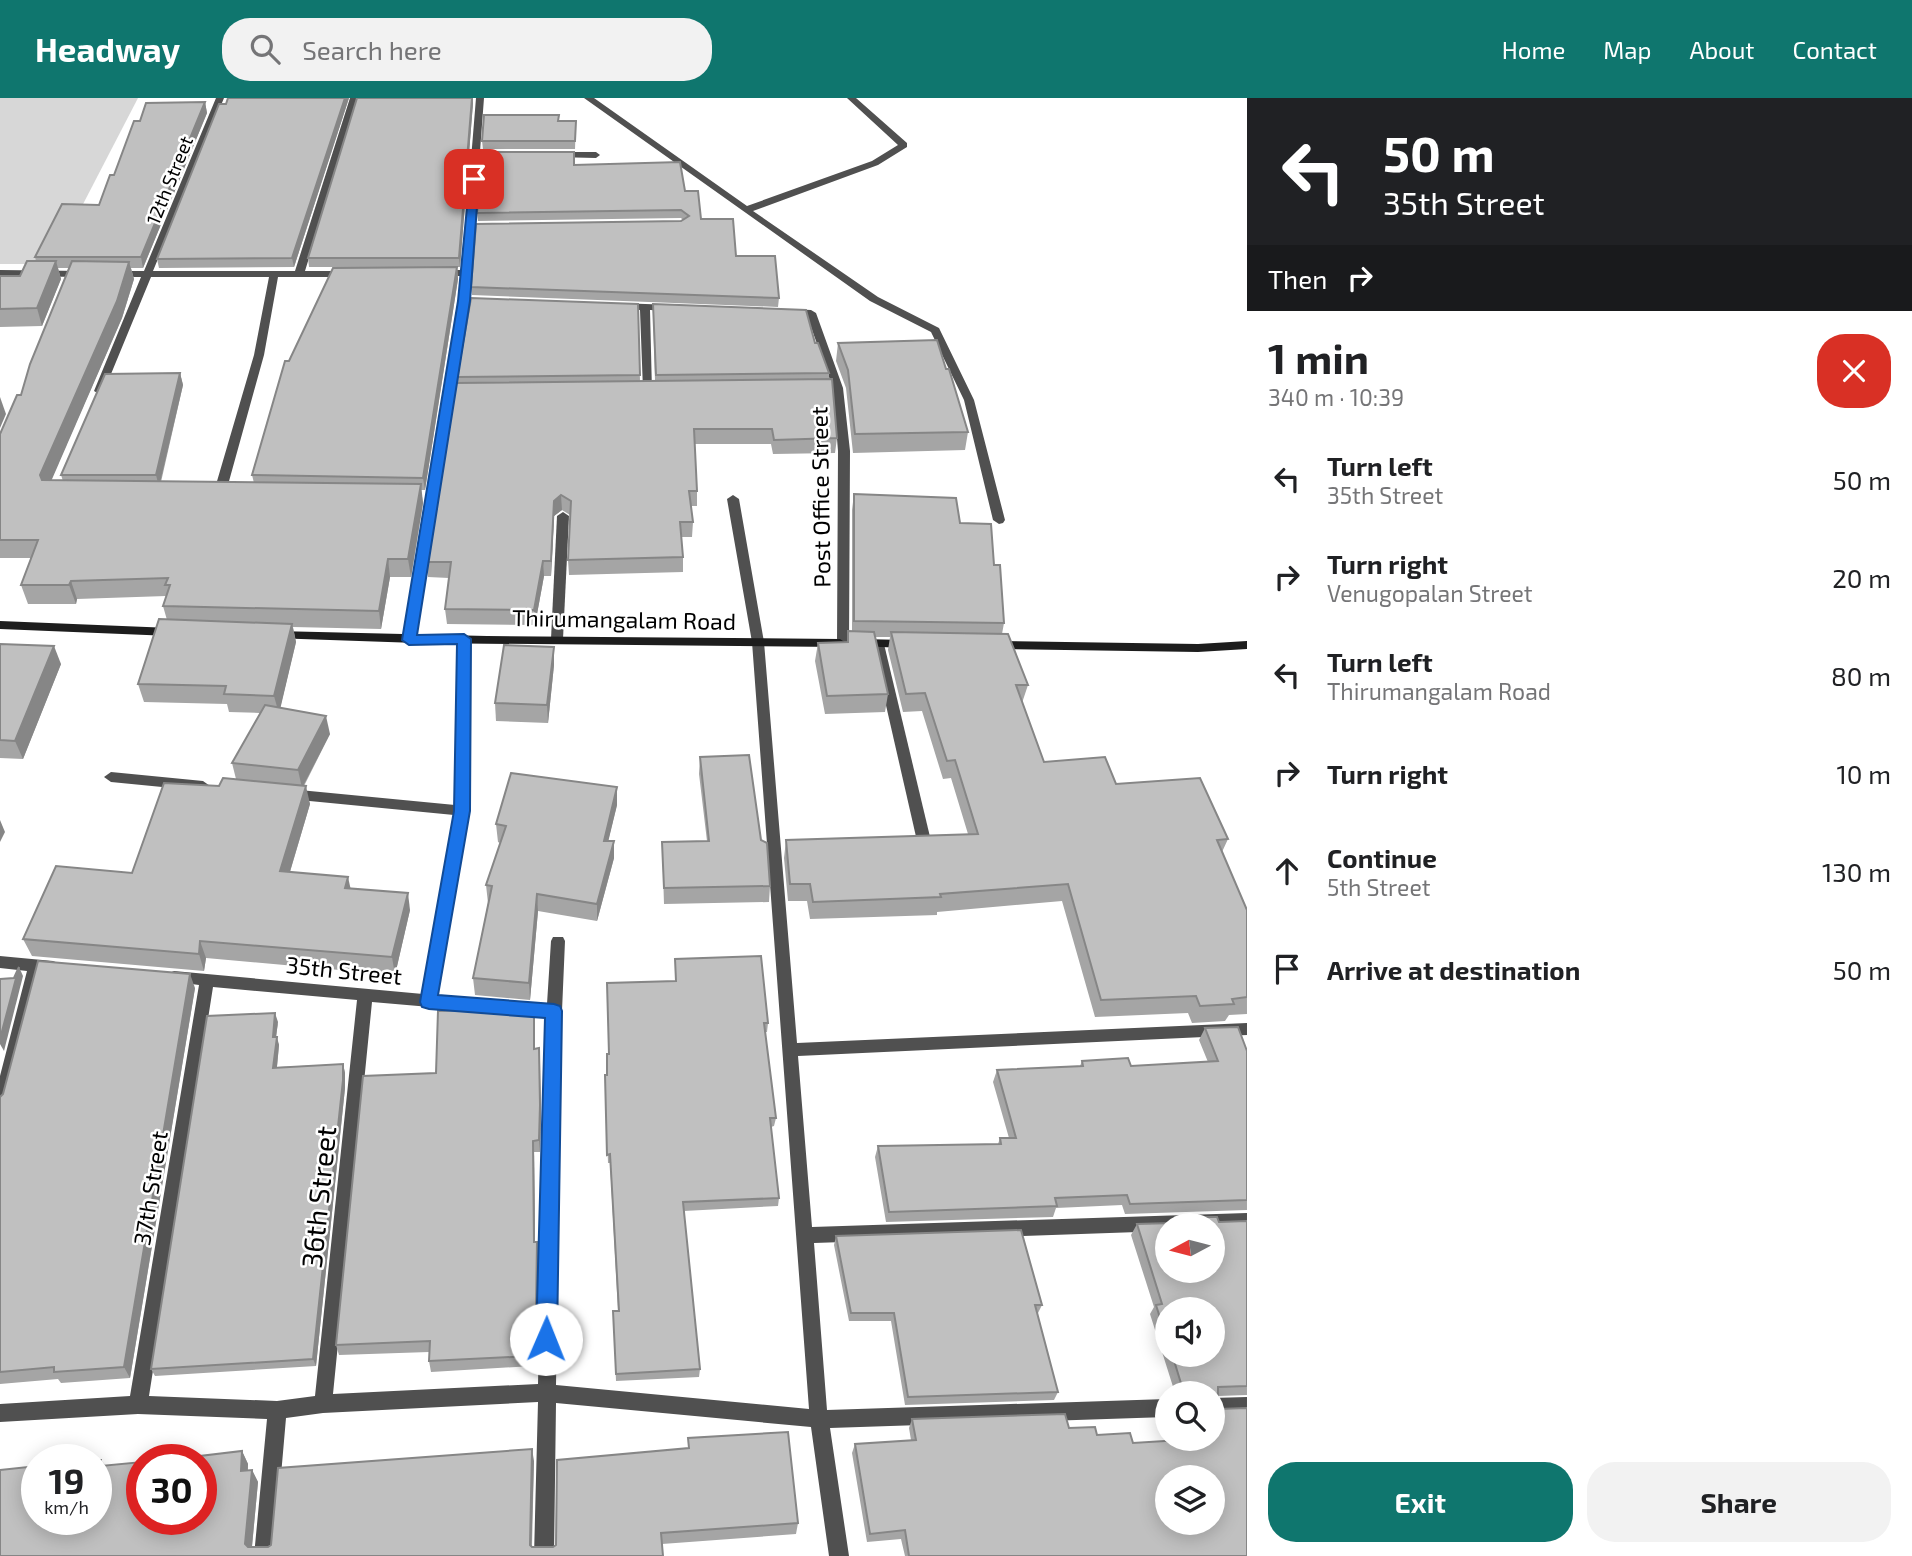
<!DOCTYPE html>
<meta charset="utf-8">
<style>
:root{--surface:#fff;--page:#f2f2f2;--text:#202124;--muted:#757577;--accent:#0f766e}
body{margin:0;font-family:"Exo 2",sans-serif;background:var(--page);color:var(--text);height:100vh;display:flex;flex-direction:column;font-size:26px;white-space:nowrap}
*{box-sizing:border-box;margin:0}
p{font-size:23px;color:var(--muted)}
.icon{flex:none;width:38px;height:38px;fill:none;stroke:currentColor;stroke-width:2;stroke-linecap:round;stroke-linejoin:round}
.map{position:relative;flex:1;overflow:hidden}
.side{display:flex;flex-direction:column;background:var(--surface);width:665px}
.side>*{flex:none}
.guide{background:#202124;color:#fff;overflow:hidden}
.needle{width:46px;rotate:263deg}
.fabs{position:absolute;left:1155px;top:1115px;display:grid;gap:14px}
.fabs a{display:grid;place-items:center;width:70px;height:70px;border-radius:50%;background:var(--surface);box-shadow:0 4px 18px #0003;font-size:35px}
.speed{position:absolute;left:21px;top:1346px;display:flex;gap:14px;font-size:35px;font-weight:700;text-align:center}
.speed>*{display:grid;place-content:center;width:91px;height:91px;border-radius:50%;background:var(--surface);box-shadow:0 4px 18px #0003;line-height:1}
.speed small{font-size:18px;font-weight:400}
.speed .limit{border:10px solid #d22;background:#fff;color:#111}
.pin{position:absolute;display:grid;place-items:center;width:60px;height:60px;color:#fff;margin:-30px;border-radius:14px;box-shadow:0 4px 10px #0006}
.me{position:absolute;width:77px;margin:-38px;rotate:1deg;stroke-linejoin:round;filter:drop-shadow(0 0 5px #0008)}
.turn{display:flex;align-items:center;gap:24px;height:147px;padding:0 21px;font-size:32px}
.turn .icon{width:91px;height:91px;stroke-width:2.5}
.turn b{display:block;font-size:49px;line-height:60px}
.then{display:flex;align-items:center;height:66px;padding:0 21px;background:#0003;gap:14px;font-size:26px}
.round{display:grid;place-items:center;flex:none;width:74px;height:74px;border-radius:28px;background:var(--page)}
.head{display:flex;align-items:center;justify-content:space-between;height:119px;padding:0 21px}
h1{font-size:42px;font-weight:700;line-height:52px}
.cta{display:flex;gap:14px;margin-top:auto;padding:14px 21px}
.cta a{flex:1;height:80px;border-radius:28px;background:var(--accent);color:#fff;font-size:28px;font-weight:700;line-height:80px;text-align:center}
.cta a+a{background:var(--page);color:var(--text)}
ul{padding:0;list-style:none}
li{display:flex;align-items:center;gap:21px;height:98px;padding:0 21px}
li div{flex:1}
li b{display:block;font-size:26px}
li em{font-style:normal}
header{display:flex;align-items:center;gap:42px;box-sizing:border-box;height:98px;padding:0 35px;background:var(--accent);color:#fff}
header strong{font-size:33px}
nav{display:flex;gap:38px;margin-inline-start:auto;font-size:24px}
.search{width:490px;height:63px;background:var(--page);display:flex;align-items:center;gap:18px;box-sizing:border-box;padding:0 24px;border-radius:28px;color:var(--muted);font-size:26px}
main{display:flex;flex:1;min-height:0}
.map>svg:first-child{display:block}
.green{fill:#d7d7d7}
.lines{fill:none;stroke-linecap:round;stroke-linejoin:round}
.lane{fill:#505050;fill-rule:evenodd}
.street{fill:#505050;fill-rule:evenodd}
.secondary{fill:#1d1d1d;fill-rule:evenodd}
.wall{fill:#a5a5a5;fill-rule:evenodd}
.shaded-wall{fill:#868686}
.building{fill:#c0c0c0;stroke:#868686;stroke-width:2;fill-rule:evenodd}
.route{fill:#1a73e8;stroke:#114b97;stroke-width:2}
.labels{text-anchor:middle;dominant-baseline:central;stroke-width:5;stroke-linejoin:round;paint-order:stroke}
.far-street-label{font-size:19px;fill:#000;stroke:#fff}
.street-label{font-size:23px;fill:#000;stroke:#fff}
.near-street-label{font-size:28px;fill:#000;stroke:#fff}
</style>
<header>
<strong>Headway</strong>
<div class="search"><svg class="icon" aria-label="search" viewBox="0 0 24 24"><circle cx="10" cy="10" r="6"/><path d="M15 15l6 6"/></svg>Search here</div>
<nav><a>Home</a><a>Map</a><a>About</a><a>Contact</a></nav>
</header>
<main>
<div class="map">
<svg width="1247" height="1458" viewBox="0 0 1247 1458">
<rect width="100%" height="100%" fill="#fff"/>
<!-- green -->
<path class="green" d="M0 0H138L52 166H0Z"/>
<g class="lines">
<!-- lane -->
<path class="lane" d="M584 0H594L747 108 872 63 898 47 847 0H856L907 45V49L878 67 753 113 878 199 939 230 974 302 1005 422 1003 425 999 426 993 422 964 302 931 234 870 203Z"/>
<!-- street -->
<g class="street">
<path d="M216 0H224L153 173H295L350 0H358L305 173H349L354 176 349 179H278L264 257 226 394C222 399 209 399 205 394L207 391 215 390 254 257 269 179H151L104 293 99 296 94 293 141 179H114L109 176 114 173H144Z"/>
<path d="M476 0H484L469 200 487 201 492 204 487 207 469 206 415 542 409 546 403 542 459 203 461 178H439L434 175 439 172H462Z"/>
<path d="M557 54H596L600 57 596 60 554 59 553 57Z"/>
<path d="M0 172 83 173 88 176 83 179 0 178Z"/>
<path d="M619 205 672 207 677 210 672 213 650 212 652 294 648 295 643 292 640 212 615 210 614 208Z"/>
<path d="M790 211 811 212 816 215 843 290 850 353 849 545 843 549 837 545 838 353 833 290 807 218 786 216 785 214Z"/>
<path d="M733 397 739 401 764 544 797 945 1247 925V937L798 958 812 1129 1247 1115V1131L1213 1132V1127H1167V1133L814 1145 827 1312 1167 1301V1319L830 1330 849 1458H829L811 1329 556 1305 554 1458H534L538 1304 323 1315 286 1320 274 1458H254L267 1321 138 1316 0 1324V1306L130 1298 199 887 169 883 166 879 169 875 174 873 423 896 454 717 289 701 282 696 289 691 455 707 458 541 464 537 470 541 469 713 438 897 488 902 493 904 496 908 493 912 488 914 372 904 333 1296 538 1286 546 919 510 915 507 910 510 905 515 904 547 906 551 843 553 839H563L565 843 562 913 556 1287 809 1311 752 544 727 401ZM213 889 357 902 315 1298 277 1303 149 1298Z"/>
<path d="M563 414 569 418 563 541 557 545 551 541 557 418Z"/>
<path d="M878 542 884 546 931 743 929 747H919L917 743 872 546Z"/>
<path d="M111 674 203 683 210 688 203 693 111 684 104 679Z"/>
<path d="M0 858 53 863 58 865 61 869 58 873 42 874 8 1009 6 1014 0 1016V978L27 873 0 870Z"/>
<path d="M1247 1299V1317L1213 1318V1300Z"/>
</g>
<!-- secondary -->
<g class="secondary">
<path d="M0 523 171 530 177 534 171 538 0 531Z"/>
<path d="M276 533 487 538 840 541 846 545 840 549 417 545 272 540 270 537Z"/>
<path d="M860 541 906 542 912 546 906 550 856 548 854 545Z"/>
<path d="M993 543 1198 546 1247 543V551L1198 554 993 551 987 547Z"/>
</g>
</g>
<!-- wall -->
<g class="wall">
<path d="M228 0H349L294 169 159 170 157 161Z"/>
<path d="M357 0H473V5L460 169H457L458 181 425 392H421L423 405 411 479H390L381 531 293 529 296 544 280 610 330 636 304 688 310 706 290 774 350 791 410 812 395 877 206 860 204 873 32 858 23 841 132 775 219 688 236 681 232 665 260 615 229 614 227 606 144 604 138 586 167 522 163 508 166 498 77 501 76 506H28L21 487 32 460H0V336L21 297 69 170H58L61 181 42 228 0 229V178H20L36 163 35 159 99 107 140 23 205 4 207 15 143 170H131L134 181 122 220 51 382 63 383 61 377 180 275 183 287 161 384 254 385 252 377 289 263 428 169H309L308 160Z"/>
<path d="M576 23 575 51H483L482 43Z"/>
<path d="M574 67 685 93 701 121 779 200 778 209 472 197 471 189 683 122 681 120 478 123 477 115Z"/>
<path d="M638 206 640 283H655L653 215 815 245 829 275V281L837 340 835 355 773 356 771 346H695L697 393V408H691L693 424 692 439H681L683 459V474L569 477 568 462 570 417 562 412 554 418 551 478H544L535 527 447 526 445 511 449 480 428 479 426 464 458 285 457 279Z"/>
<path d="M838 245 946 271 968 334 965 352 853 355 846 290 836 263Z"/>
<path d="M854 396 960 425 994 467 1004 525 1002 536 1028 587 1022 605 1044 664 1116 686 1228 741 1222 754 1247 812V916L1229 917 1225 923 1192 925 1188 915 1095 919 1062 803 937 814V817L810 821 807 803H788L784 760 786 742 968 736 951 680 943 681 922 613 903 614 888 552 890 539H875L888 596 885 614 825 616 815 563 818 545 847 544 848 533H852V412Z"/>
<path d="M0 546 61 566 23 661 0 660Z"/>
<path d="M554 549V567L548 625 496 623 495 605Z"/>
<path d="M700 659 761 742 770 788 769 804 664 806 662 744 707 743 699 676Z"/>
<path d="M617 707 608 743H614V760L597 823 538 813 530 902 475 897 473 880 488 805 486 787 500 745 498 744 496 726Z"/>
<path d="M675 861 768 925 767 934H765L776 1020 774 1028 771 1029 779 1100 778 1108 684 1113 700 1271 699 1279 616 1283 613 1213H618L610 1065H608L605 986 607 977 609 956 675 883Z"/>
<path d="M195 890 130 1280 61 1285 58 1281 0 1286V999Z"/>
<path d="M534 910 535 951 540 963 541 1019 540 1054H534L535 1144H537L538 1155 537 1223H531L532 1268 431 1274 429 1263V1254L339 1257 336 1247Z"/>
<path d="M278 924 276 939 279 947 277 969 343 966 345 975V990L316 1268 155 1278 151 1271Z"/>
<path d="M1205 930 1247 953V1112L1125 1116 1122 1107 1056 1110 1053 1119 886 1124 875 1059 878 1048 998 1046 1000 1040H1009L993 984 997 972 1080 968 1082 963 1131 968 1208 964 1199 942Z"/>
<path d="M1175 1119 1219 1124 1247 1123V1297L1218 1298V1311L1247 1458H905L901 1441 867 1444 852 1355 855 1346 911 1342 909 1330 912 1321 1069 1330 1133 1345 1189 1342V1340H1213V1295H1175L1150 1216 1154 1209 1131 1137 1137 1126 1172 1125ZM1167 1211 1213 1256H1167Z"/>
<path d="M836 1138 1042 1207 1038 1215H1037L1058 1294 1054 1302 905 1307 891 1223H849L834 1147Z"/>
<path d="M688 1340 798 1425 796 1436 662 1446 663 1458H0L101 1362 106 1368 242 1353 248 1366V1372H252L258 1384 252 1449H268L534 1363 532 1449H553L688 1350Z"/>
</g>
<!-- shaded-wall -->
<g class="shaded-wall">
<path d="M345 0H349L294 169 292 160Z"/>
<path d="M472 0 473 5 460 169 459 160Z"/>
<path d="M205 4 207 15 143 170 141 159Z"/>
<path d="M56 163 61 181 42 228 37 210Z"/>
<path d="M129 164 134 181 122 220 46 395 40 377Z"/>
<path d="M457 169 458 181 425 392 423 380Z"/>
<path d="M180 275 183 287 159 389 156 377Z"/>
<path d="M0 299 6 316 0 330Z"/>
<path d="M421 386 423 405 411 479 408 461Z"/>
<path d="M561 397 562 412 554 418 551 478V463L554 403Z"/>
<path d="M388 461 390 479 381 531 379 513Z"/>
<path d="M543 463 544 478 535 527 534 512Z"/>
<path d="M71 483 77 501 76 506 69 487Z"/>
<path d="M292 526 296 544 279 616 274 598Z"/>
<path d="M54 548 61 566 23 661 15 643Z"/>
<path d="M554 549V567L548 625 547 607Z"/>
<path d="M326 618 330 636 302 690 298 672Z"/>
<path d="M306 688 310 706 285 790 280 773Z"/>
<path d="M617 689V707L604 761V743Z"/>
<path d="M0 722 5 734 0 744Z"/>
<path d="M614 743V760L597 823V806Z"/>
<path d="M348 779 352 797 345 790Z"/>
<path d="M408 795 410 812 395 877 392 859Z"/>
<path d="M537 796 538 813 530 902 529 885Z"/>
<path d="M200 843 206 860 204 873 199 856Z"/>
<path d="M19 869 23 878 4 953 0 946V941Z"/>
<path d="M190 876 195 890 130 1280 124 1269Z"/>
<path d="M275 915 278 924 275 947 273 939Z"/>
<path d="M277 939 279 947 276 978 273 970Z"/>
<path d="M539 950 541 1019 540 1054 539 1042Z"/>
<path d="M343 966 345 975V990L316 1268 313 1261Z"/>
<path d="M533 1043 534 1054 535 1155 534 1144Z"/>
<path d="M537 1144 538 1155 537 1223 536 1212Z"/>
<path d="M530 1213 531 1223 532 1268 531 1258Z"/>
<path d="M532 1351 534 1363 531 1458 530 1447Z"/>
<path d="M242 1353 248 1366 247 1385 241 1373Z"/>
<path d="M252 1372 258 1384 251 1458 245 1446Z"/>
</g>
<!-- building -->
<g class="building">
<path d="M228 0H345L292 160 157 161 219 6H226Z"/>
<path d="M357 0H472L459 160H308Z"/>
<path d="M205 4 141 159H35L62 106 99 107 110 77H114L134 23H140L146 5Z"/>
<path d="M484 17H559L558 23H576L575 43H482Z"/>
<path d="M482 54H574V67L680 64 685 93H698L701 121H733L736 158H775L779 200 471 189 476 126 681 123 689 118 681 112 477 115Z"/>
<path d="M27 163H56L37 210 0 211V178H20Z"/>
<path d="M72 163 129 164 117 203 40 377 42 382 421 386 408 461H388L379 513 163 508 170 487H165L168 480 71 483 69 487H21L38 442H0V336L17 297H21L30 266Z"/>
<path d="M457 169 423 380 252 377 285 263H289L333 170Z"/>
<path d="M471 200 638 206 640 277 457 279Z"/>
<path d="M653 206 806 212 815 245H818L829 275 656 277Z"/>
<path d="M937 242 946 271H949L968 334 855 336 848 272 838 245Z"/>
<path d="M180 275 156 377H61L105 276Z"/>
<path d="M832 281 837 340 774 342 772 331H694L697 393H689L693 424H680L683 459 568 462 571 403 561 397 554 403 551 463H543L534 512 445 511 451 464H426L455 285Z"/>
<path d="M854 396 956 400 960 425 991 426 994 467H1000L1004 525 854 523Z"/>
<path d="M159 521 292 526 274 598 224 596 226 588 138 586Z"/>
<path d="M848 533 874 534 888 596 827 598 818 545 848 544Z"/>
<path d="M891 534 1008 536 1028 587H1016L1044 664 1105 659 1116 686 1200 680 1228 741 1217 742 1247 812V899L1232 901 1234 906 1200 908 1196 898 1101 902 1068 786 940 796 941 799 813 804 810 786H790L786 742 978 736 955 662 947 663 925 595 906 596Z"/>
<path d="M0 546 54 548 15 643 0 642Z"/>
<path d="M504 547 554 549 547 607 495 605Z"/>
<path d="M265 607 326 618 298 672 232 665Z"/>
<path d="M749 657 761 742 767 745 770 788 664 790 662 744 709 743 700 659Z"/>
<path d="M511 675 617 689 604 743H614L597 806 537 796 529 885 473 880 492 788 486 787 506 728 496 726Z"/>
<path d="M223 680 306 688 280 773 348 779 345 790 408 795 392 859 200 843 199 856 23 841 56 768 132 775 164 685 219 688Z"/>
<path d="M761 858 768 925H764L776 1020H770L779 1100 683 1104 700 1271 616 1276 613 1213H619L610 1056 607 1057 605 977H607V956H609L607 885 676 883 675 861Z"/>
<path d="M38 863 190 876 124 1269 54 1274V1269L0 1274V999L3 996Z"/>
<path d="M19 869 0 941V881L14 880Z"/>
<path d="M470 903 534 910V951L539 950 540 1007 539 1042 533 1043 534 1144H537L536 1212 530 1213 531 1258 429 1263 430 1243 336 1247 363 978 436 975 438 913 468 912Z"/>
<path d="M275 915 273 939H277L273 970 343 966V982L313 1261 151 1271 207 918Z"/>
<path d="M1238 929 1247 953V1102L1130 1106 1127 1097 1055 1100 1057 1108 889 1114 878 1048 1001 1046 1000 1040H1016L997 972 1083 968 1082 963 1128 960 1131 968 1218 963 1205 930Z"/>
<path d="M1175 1119H1217L1219 1124 1247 1123V1288L1218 1289V1311L1247 1310V1458H909L905 1432 870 1436 855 1346 916 1342 912 1321 1065 1316 1069 1330 1095 1329 1097 1337 1130 1335 1133 1345 1213 1340V1295H1184L1172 1256H1213V1211H1167V1242L1156 1207 1162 1206 1137 1126 1173 1125ZM1167 1127H1213V1172H1167ZM1167 1379H1213V1424H1167Z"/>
<path d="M1021 1132 1042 1207H1035L1058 1294 908 1299 894 1215H851L836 1138Z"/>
<path d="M788 1334 798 1425 661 1435 663 1458H0V1372L37 1368V1421H96V1362H101V1368L142 1364V1421H201V1362H166L242 1353 241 1373 252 1372 245 1446 248 1449H268L271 1447 278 1370 532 1351 530 1447 532 1449H553L556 1447 557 1362 689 1350 688 1340Z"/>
</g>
<!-- route -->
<path class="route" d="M470 78 479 81 470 203 417 537 464 536 471 541 470 713 438 897 554 906 560 908 562 913 557 1241 554 1247 546 1250 539 1247 536 1241 545 920 429 911 422 909 420 904 454 713 457 546 409 547 402 542 458 203Z"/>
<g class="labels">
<!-- far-street labels -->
<g class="far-street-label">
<text transform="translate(169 82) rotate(-68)">12th Street</text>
</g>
<!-- street labels -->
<g class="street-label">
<text transform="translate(820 399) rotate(-91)">Post Office Street</text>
<text transform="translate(624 521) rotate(1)">Thirumangalam Road</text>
<text transform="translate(344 872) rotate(6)">35th Street</text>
<text transform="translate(150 1090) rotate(-81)">37th Street</text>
</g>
<!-- near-street labels -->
<g class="near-street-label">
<text transform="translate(318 1099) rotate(-84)">36th Street</text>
</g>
</g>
</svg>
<div class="fabs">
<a><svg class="needle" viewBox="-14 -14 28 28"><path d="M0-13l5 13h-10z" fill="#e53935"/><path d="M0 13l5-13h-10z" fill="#757577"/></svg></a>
<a><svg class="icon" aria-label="sound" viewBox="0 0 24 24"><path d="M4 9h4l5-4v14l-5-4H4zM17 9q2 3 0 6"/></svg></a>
<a><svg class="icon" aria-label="search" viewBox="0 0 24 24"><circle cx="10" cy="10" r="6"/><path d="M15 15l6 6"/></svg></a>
<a><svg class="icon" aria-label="layers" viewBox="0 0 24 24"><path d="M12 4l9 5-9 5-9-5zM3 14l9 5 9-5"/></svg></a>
</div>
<div class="speed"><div>19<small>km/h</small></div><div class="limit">30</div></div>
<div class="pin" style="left:474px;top:81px;background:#d93025"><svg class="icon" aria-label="arrive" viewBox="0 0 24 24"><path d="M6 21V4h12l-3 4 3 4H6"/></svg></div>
<svg class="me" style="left:546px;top:1241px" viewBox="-20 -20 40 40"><circle r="19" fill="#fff"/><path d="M0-13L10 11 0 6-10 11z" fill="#1a73e8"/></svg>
</div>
<section class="side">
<div class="guide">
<div class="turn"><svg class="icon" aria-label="left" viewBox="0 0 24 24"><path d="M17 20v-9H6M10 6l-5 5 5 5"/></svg><div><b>50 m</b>35th Street</div></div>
<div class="then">Then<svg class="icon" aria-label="right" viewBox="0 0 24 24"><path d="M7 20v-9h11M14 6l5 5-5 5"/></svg></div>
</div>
<div class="head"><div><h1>1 min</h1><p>340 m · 10:39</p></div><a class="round" style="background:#d93025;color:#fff"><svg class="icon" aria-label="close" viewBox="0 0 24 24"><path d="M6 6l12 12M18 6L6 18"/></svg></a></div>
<ul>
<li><svg class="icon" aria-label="left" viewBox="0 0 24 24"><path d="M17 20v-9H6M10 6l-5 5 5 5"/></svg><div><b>Turn left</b><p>35th Street</p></div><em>50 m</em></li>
<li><svg class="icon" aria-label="right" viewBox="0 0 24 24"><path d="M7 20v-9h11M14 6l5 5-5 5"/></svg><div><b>Turn right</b><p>Venugopalan Street</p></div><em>20 m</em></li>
<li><svg class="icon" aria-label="left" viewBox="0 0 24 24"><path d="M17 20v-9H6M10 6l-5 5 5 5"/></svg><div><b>Turn left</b><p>Thirumangalam Road</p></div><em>80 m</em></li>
<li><svg class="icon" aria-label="right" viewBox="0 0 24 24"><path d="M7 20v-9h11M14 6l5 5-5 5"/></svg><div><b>Turn right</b></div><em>10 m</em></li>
<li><svg class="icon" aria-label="ahead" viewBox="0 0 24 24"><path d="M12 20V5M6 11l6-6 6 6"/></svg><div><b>Continue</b><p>5th Street</p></div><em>130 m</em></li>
<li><svg class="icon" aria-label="arrive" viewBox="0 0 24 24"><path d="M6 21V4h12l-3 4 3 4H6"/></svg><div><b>Arrive at destination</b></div><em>50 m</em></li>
</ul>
<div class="cta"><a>Exit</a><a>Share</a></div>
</section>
</main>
